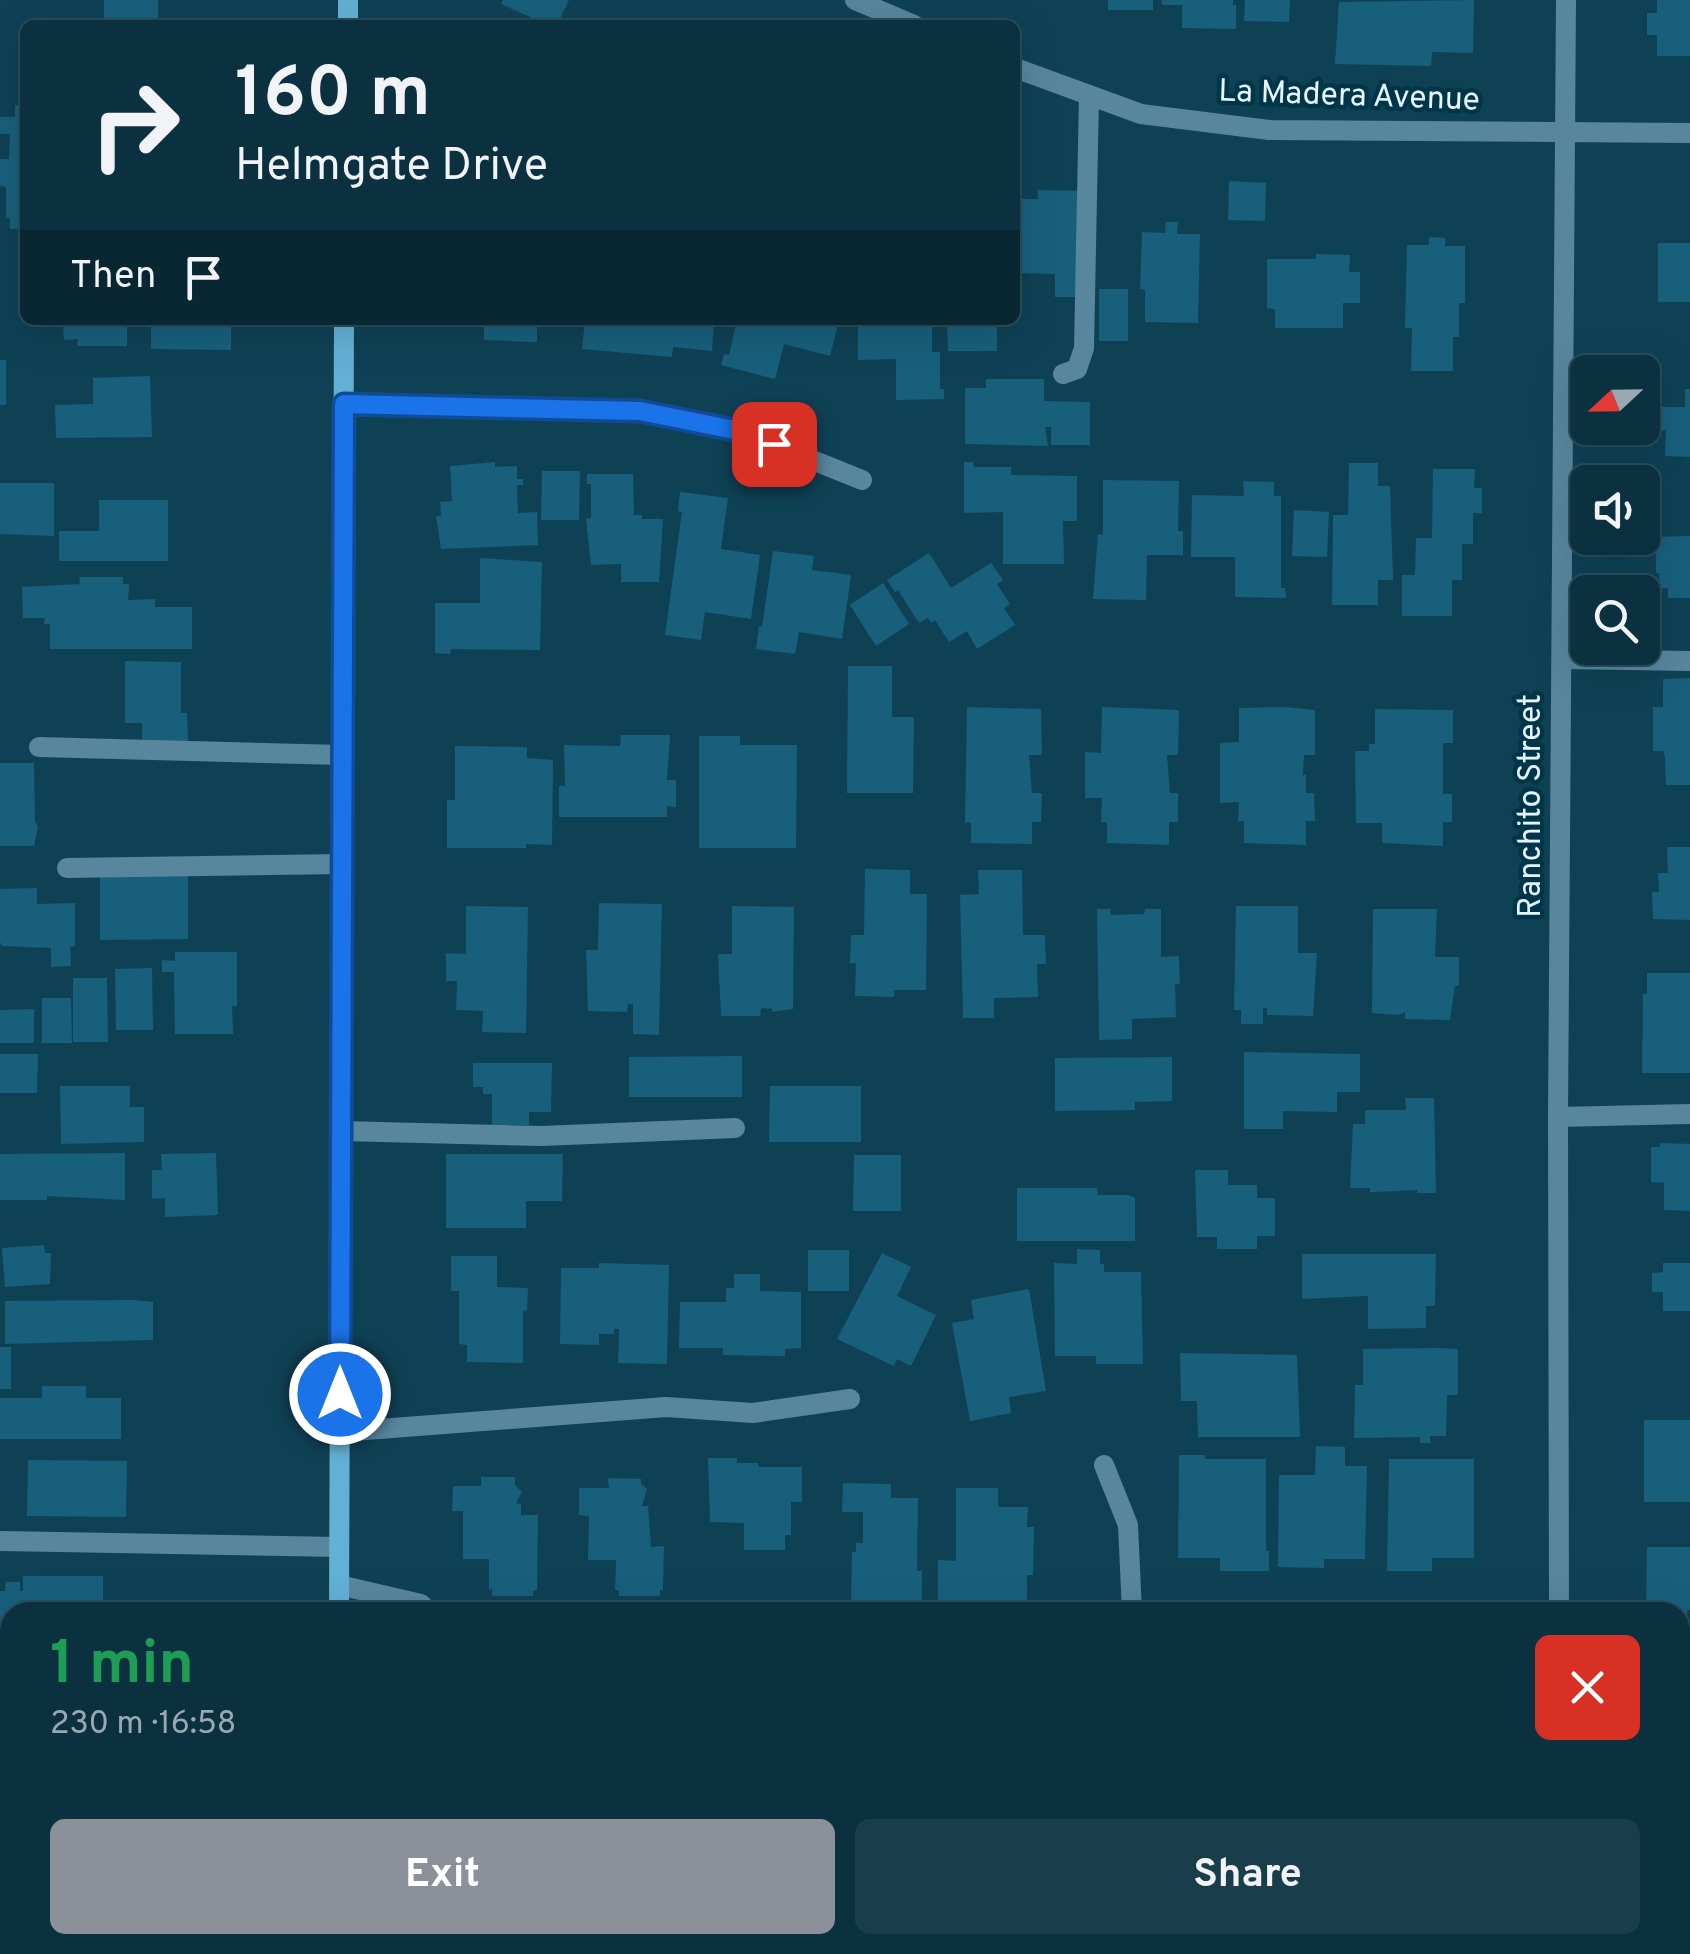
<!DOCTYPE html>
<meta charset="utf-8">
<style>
:root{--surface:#0b3140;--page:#193d4b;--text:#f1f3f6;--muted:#9aa9b1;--line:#2b4c59;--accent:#8c9099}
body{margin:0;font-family:Overpass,sans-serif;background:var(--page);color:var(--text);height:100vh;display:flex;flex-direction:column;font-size:38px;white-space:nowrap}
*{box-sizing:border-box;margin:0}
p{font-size:32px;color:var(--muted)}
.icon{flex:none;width:55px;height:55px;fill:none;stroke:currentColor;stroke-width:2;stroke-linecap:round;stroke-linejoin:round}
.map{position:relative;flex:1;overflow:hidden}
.sheet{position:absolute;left:0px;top:1602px;width:1690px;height:352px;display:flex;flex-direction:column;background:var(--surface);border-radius:30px 30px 0 0;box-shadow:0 10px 40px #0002,0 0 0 2px var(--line)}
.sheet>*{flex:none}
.top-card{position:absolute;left:20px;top:20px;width:1000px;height:305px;border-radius:15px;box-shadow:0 10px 40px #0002,0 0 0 2px var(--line);background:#0b3140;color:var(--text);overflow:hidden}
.needle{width:65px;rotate:248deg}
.tools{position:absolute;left:1570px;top:355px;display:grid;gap:20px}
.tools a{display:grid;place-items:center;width:90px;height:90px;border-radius:15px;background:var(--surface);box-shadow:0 10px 40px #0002,0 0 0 2px var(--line);font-size:50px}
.pin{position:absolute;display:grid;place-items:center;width:85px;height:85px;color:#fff;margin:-42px;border-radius:20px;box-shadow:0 5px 15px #0006}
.me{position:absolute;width:110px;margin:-55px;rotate:0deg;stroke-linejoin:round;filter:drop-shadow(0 0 8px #0008)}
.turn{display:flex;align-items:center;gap:35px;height:210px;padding:0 50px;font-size:45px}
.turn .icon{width:130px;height:130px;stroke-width:2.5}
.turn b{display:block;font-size:70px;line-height:85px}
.then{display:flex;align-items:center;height:95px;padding:0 50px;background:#0003;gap:20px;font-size:38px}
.round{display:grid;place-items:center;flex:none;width:105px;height:105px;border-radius:15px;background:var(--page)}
.head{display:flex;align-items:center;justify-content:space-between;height:170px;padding:0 50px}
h1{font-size:60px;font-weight:700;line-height:75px;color:#1e9e55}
.primary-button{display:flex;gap:20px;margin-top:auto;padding:20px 50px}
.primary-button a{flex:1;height:115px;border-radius:15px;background:var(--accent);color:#fff;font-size:40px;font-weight:700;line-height:115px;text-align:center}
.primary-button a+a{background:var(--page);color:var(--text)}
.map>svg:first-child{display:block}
.building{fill:#185f7c}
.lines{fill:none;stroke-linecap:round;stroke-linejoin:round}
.lane{stroke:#58869d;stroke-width:20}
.street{stroke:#58869d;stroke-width:20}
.secondary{stroke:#63b0d5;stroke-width:20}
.route-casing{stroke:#114b97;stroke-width:25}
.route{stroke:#1a73e8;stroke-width:18}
.labels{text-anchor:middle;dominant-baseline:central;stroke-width:9;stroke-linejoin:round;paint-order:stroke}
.street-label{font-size:32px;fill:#e6f4fc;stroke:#01364a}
</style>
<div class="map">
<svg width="1690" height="1954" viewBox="0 0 1690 1954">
<rect width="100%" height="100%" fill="#0f4155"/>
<!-- building -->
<g class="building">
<rect x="104" y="0" width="54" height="25"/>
<path d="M503 0H569L557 25H548L501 4Z"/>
<rect x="1108" y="0" width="45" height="10"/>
<path d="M1162 0H1233V5H1236V29L1182 28V5H1162Z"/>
<path d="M1245 0H1290L1289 22 1244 21Z"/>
<path d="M1474 0 1473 53 1432 52 1431 66 1335 64 1339 2Z"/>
<path d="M1657 0H1690V56H1657V35H1647V13H1657Z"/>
<path d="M15 105H25V229H10V218H6V187L0 186V159H9L10 134H0V117H15Z"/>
<path d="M1229 181 1266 183 1265 221 1228 220Z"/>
<path d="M1038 190 1084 191 1083 297H1055V274L1015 273V199H1038Z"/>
<path d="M1166 222H1178L1177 234H1200L1198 323 1145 322V290L1140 289 1142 232 1165 233Z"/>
<path d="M1429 237 1445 238V246H1465V303H1459V337H1453V371H1411L1412 328H1405L1407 245H1429Z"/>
<rect x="1658" y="243" width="32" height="59"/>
<path d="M1316 254 1350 255 1349 272H1360V303H1343V328H1275V309L1267 308V259H1316Z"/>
<rect x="1099" y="289" width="29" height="52"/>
<path d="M77 320H127V346H77L78 339 64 340 63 324H77Z"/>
<path d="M151 320H231V350L151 349Z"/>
<path d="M484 320H537V342L484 340Z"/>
<path d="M585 320H714L712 351 673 347 672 357 582 349Z"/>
<path d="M737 320 762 325 763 320H839L830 356 784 344 775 379 721 365 724 354 729 355Z"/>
<path d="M858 320H932V352H940V389H944V399L896 400V359L858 360Z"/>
<path d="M947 320H997V351H948Z"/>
<rect x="0" y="360" width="6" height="45"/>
<path d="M150 376 152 437 56 438 55 405 93 404V378Z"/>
<path d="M986 379H1044V401L1090 402V445H1051V427H1045L1048 446 965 444V388H986Z"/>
<path d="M1685 389H1690V457L1665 456 1666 430 1659 431 1660 407H1685Z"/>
<path d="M495 462V467L517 466V479H523V485H517L518 513 537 512 538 545 441 549 436 516H441L440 502 452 501 450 466Z"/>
<path d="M964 462H973L974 467H1011V475L1077 476V521H1063L1064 564H1003V512L964 513Z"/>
<path d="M1349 463H1378V486H1390L1393 580H1378V605H1332L1333 515H1348Z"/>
<path d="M1433 469H1475L1474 488H1482V513H1473V544H1462V580H1452V616H1402V575H1415L1416 538H1432Z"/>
<path d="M542 471H580L579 520H541Z"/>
<path d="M587 474H633L634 515H642V519H663L659 582H621V564L591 565 586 519 591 518V484H587Z"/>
<path d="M1103 480 1179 481 1178 531H1183V555H1147L1146 600 1093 599 1098 534 1103 535Z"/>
<path d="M1243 481 1274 482V496H1281V588H1285L1286 598 1235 597V557H1191L1192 495 1244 496Z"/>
<path d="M0 483H54V536L0 534Z"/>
<path d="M680 492 728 498 721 549 760 555 751 619 705 612 701 640 665 635 682 512 678 511Z"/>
<path d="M99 500H168V561H59V531H99Z"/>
<path d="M1294 510 1329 512 1327 557 1292 556Z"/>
<path d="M1690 536V598H1668V588H1660L1659 573H1656V537Z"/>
<path d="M773 551 814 556 812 570 851 575 842 639 799 632 795 654 756 649 759 626 762 627Z"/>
<path d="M929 553 951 588 991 563 1003 580 997 584 1010 604 1004 608 1015 625 977 649 967 631 949 642 935 620 931 623 928 618 919 623 898 590 895 592 887 580Z"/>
<path d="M480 558 542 562 540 650 451 649 450 654 435 653V603H480Z"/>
<path d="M79 577H123V584H129L128 600 155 599V607H192V649H50V624H44L45 618H23L22 587 80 584Z"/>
<path d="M883 583 909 624 876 646 850 605Z"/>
<path d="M125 661 181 662V713H187L188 741H142V723H125Z"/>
<path d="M848 666H892V717H914L913 793H847Z"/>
<path d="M1690 678V785H1666L1665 757 1663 751H1653V707H1663V679Z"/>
<path d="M967 707 1041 709 1042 755H1029L1032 793H1042L1041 822H1032V844L971 843V822L965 823Z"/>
<path d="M1102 707 1179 710 1178 755H1167L1170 793H1178V822H1169V845L1107 843V822H1101L1102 798H1085V752L1101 753Z"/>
<path d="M1285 707 1315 710V755H1304L1303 775H1306V793H1314L1315 821H1306V845L1244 843V821H1238L1239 802 1220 803V743L1239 742V708Z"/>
<path d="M1375 709 1453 710V743H1443V794H1452V822H1443V846L1382 843V823H1356L1355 751H1369V744H1375Z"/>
<path d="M621 735H670L667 780H676V807L667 806V817H559V786H565L564 745 620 746Z"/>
<path d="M699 736H740V745H797L796 848H699Z"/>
<path d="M455 746 527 747V758L553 760 552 845 526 844V848H447V800H455Z"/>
<path d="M0 763H34L35 821 38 827 34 846H0Z"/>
<path d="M1667 847H1690V920L1653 919 1652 892H1659L1658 873H1668Z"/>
<path d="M865 869 910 870V894H927L926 990H894V997L855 996 856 963H850L851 935H864Z"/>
<path d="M978 870H1022L1023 935H1045L1046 964H1037L1038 997 994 998V1018H963L960 895 979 894Z"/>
<path d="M188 875V939L100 940V876Z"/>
<path d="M37 888V904L75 903V946L70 947 71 966 51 967V948L2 946 0 942V889Z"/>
<path d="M599 903 662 904 659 1035 633 1034V1004H628L627 1012 588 1011 586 950H598Z"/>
<path d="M466 906 528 907 526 1033 482 1032 483 1011 456 1010 457 981H446V953L466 954Z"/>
<path d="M732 906 794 907 793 1009 772 1012V1009L761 1008 760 1016H721L718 954H732Z"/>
<path d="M1236 906H1298V953H1317L1313 1016 1267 1015V1008H1263V1024H1241V1010H1234Z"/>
<path d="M1097 909H1110L1111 915 1144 914 1145 909H1161V957L1179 956 1180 984H1175L1176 1017 1132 1019V1039L1099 1040Z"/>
<path d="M1373 909H1437L1435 957H1459V986H1455L1450 1020 1405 1019V1012L1399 1015 1372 1013Z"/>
<path d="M175 952H237V1006H232L233 1034H175L174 972H162V960L175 961Z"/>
<path d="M152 968 153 1030H116L115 969Z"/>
<path d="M1647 973H1690V1073H1642L1643 994H1647Z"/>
<path d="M73 978H107L108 1042H73Z"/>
<path d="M42 998H71L72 1043H42Z"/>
<path d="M34 1009V1043H0V1010Z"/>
<path d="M1244 1052 1360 1054V1092H1337V1112L1283 1111V1129H1244Z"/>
<path d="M0 1054H38L37 1093H0Z"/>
<path d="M742 1056V1097H629V1057Z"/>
<path d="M1172 1057V1101L1135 1102V1110L1055 1111V1058Z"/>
<path d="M473 1063H552L551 1112H529V1125H492V1094H483V1087H473Z"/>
<path d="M60 1086H130V1107H144V1142L61 1144Z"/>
<path d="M770 1086H861V1142H769Z"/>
<path d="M1405 1098H1434L1436 1193H1417V1190L1375 1192H1370V1188H1350L1353 1124H1365V1110H1406Z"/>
<path d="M1660 1143 1690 1144V1211L1664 1210V1183L1651 1182V1147H1660Z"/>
<path d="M125 1153V1200L47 1196V1200H0V1154Z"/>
<path d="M216 1153 218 1215 165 1217V1198L152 1199V1170H162L161 1154Z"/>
<path d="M446 1154H563L562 1201H526V1228H446Z"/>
<path d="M854 1155H901V1211H853Z"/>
<path d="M1195 1170H1228V1185H1257V1198H1275V1236H1257V1249H1217V1237H1197Z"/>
<path d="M1017 1188H1097L1098 1195H1129L1135 1198V1241H1017Z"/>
<path d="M44 1245 45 1253H51L50 1284 5 1287 2 1248Z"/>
<path d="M1077 1249 1100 1250V1264H1104V1272H1141L1143 1364H1096V1356H1055L1054 1263 1077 1264Z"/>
<rect x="808" y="1250" width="41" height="41"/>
<path d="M882 1253 911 1267 897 1296 936 1315 911 1366 897 1359 894 1366 837 1339Z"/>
<path d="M1302 1254H1436L1435 1306H1426V1328L1368 1329V1296L1302 1299Z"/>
<path d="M451 1256H497V1287L528 1288 527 1311 523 1310V1363L467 1362V1345L459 1344V1291H451Z"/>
<path d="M599 1263 669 1265 667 1364 618 1363 619 1329H614V1334H599V1345L560 1344 561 1268H599Z"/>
<path d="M1663 1263H1690V1311H1663V1292H1652V1273L1663 1272Z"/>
<path d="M734 1274H760V1291L801 1292V1348L785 1349V1356L723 1355V1348H679L680 1302H726V1288H734Z"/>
<path d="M1029 1289 1046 1391 1009 1397 1011 1413 970 1421 952 1323 974 1319 971 1300Z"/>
<path d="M133 1300 153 1302V1340L5 1344V1301Z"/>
<rect x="0" y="1347" width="11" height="42"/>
<path d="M1439 1348 1458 1349V1395H1447L1446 1436H1430V1443H1420V1437L1354 1438 1355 1385H1363V1349Z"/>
<path d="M1180 1353 1297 1355 1300 1437H1198L1197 1401H1181Z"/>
<path d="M42 1386H86V1398H121V1439H0V1398H42Z"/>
<rect x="1644" y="1420" width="46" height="82"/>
<path d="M1316 1446 1345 1447V1466H1367L1365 1559H1324V1568L1278 1567 1279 1475H1315Z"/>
<path d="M1179 1455H1205V1459H1266V1551H1269V1571H1220V1558H1178Z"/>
<path d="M708 1458H737V1463H758V1467H802V1502H791V1535H785V1550H744V1523L710 1522Z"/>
<path d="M1389 1459H1474V1558H1432V1571H1387Z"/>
<path d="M28 1460 127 1461 126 1517 27 1516Z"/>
<path d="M481 1477H515V1485L522 1492 516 1503 521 1504V1515H538L537 1590 533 1591V1596H492V1589L489 1590V1559H463V1511H452L453 1486H481Z"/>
<path d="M608 1478 641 1479V1484L647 1489 642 1506H648L651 1547 664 1546 663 1590H660V1596H619V1590H615L616 1560H588L589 1516 579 1515V1488H609Z"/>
<path d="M843 1483 891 1484V1498H918L917 1571H922V1607H908V1612H851L852 1552H856V1543H863V1512H842Z"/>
<path d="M956 1488H998V1507H1028L1027 1527H1034L1033 1575H1027V1611L938 1608V1560L956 1561Z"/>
<path d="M1647 1547H1690V1610H1687V1617H1680V1612H1646Z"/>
<path d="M23 1576H103V1612H10V1634H0V1591H5L6 1582H20V1591H23Z"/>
<rect x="0" y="1642" width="10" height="92"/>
<rect x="1680" y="1708" width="10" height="51"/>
<path d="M1680 1848H1690V1954H1677Z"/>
<rect x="46" y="1945" width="68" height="9"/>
<rect x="159" y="1945" width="83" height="9"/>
<path d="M438 1945H599L604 1947V1954H438Z"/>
<path d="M947 1945H1061L1064 1949 1059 1954H956Z"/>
<path d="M1096 1945H1144V1949H1179V1954H1076V1949H1096Z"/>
<path d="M1191 1945H1283L1289 1954H1196Z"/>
<path d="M1336 1945H1437L1438 1954H1337Z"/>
</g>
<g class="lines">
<!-- lane -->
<g class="lane">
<path d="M1063 374 1077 369 1084 348 1089 96"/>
<path d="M1563 659 1690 661"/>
<path d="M39 747 342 755"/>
<path d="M67 868 342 864"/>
<path d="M1558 1117 1690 1114"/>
<path d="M341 1131 542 1136 735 1128"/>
<path d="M340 1432 666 1407 753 1413 850 1399"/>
<path d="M0 1541 339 1547"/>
<path d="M339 1585 421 1604 429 1612"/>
<path d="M1680 1805H1690"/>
</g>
<!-- street -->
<g class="street">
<path d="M855 0 914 25"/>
<path d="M1015 68 1141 114 1269 130 1690 133"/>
<path d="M344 404 640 411 745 433 862 480"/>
<path d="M1104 1465 1128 1525 1132 1612"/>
<path d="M1559 1612 1558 1117 1566 0"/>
<path d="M0 1830H10"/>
<path d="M1556 1954V1945"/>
</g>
<!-- secondary -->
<g class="secondary">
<path d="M348 25V0"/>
<path d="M339 1612 344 320"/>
<path d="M325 1954 326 1945"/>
</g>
</g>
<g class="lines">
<!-- route casing -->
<g class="route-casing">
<path id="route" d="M340 1394 344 404 640 411 744 432 774 444"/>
</g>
<!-- route -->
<use href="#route" class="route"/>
</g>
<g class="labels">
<!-- street labels -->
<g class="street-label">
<text transform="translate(1349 97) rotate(2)">La Madera Avenue</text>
<text transform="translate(1532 806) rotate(-90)">Ranchito Street</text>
</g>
</g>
</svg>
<div class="tools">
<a><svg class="needle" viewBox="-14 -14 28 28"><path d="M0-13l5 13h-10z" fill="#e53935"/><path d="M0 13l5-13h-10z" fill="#9aa9b1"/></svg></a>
<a><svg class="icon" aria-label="sound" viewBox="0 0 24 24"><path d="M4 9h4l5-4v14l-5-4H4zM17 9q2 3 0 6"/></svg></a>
<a><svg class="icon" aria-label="search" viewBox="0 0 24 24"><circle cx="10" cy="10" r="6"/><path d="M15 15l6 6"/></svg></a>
</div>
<div class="pin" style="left:774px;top:444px;background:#d93025"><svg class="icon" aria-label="arrive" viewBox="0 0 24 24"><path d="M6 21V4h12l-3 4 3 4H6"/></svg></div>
<svg class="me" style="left:340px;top:1394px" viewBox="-20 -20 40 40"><circle r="17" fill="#1a73e8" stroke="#fff" stroke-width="3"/><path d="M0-11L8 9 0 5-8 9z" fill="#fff"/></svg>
<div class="top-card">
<div class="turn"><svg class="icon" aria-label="right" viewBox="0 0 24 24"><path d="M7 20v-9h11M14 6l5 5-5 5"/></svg><div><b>160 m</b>Helmgate Drive</div></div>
<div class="then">Then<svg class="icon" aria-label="arrive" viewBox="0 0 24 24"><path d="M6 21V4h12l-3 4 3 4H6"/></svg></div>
</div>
<section class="sheet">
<div class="head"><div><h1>1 min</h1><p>230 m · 16:58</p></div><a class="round" style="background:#d93025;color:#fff"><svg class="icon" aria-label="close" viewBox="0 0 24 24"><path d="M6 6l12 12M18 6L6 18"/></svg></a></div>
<div class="primary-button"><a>Exit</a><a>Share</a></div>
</section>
</div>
